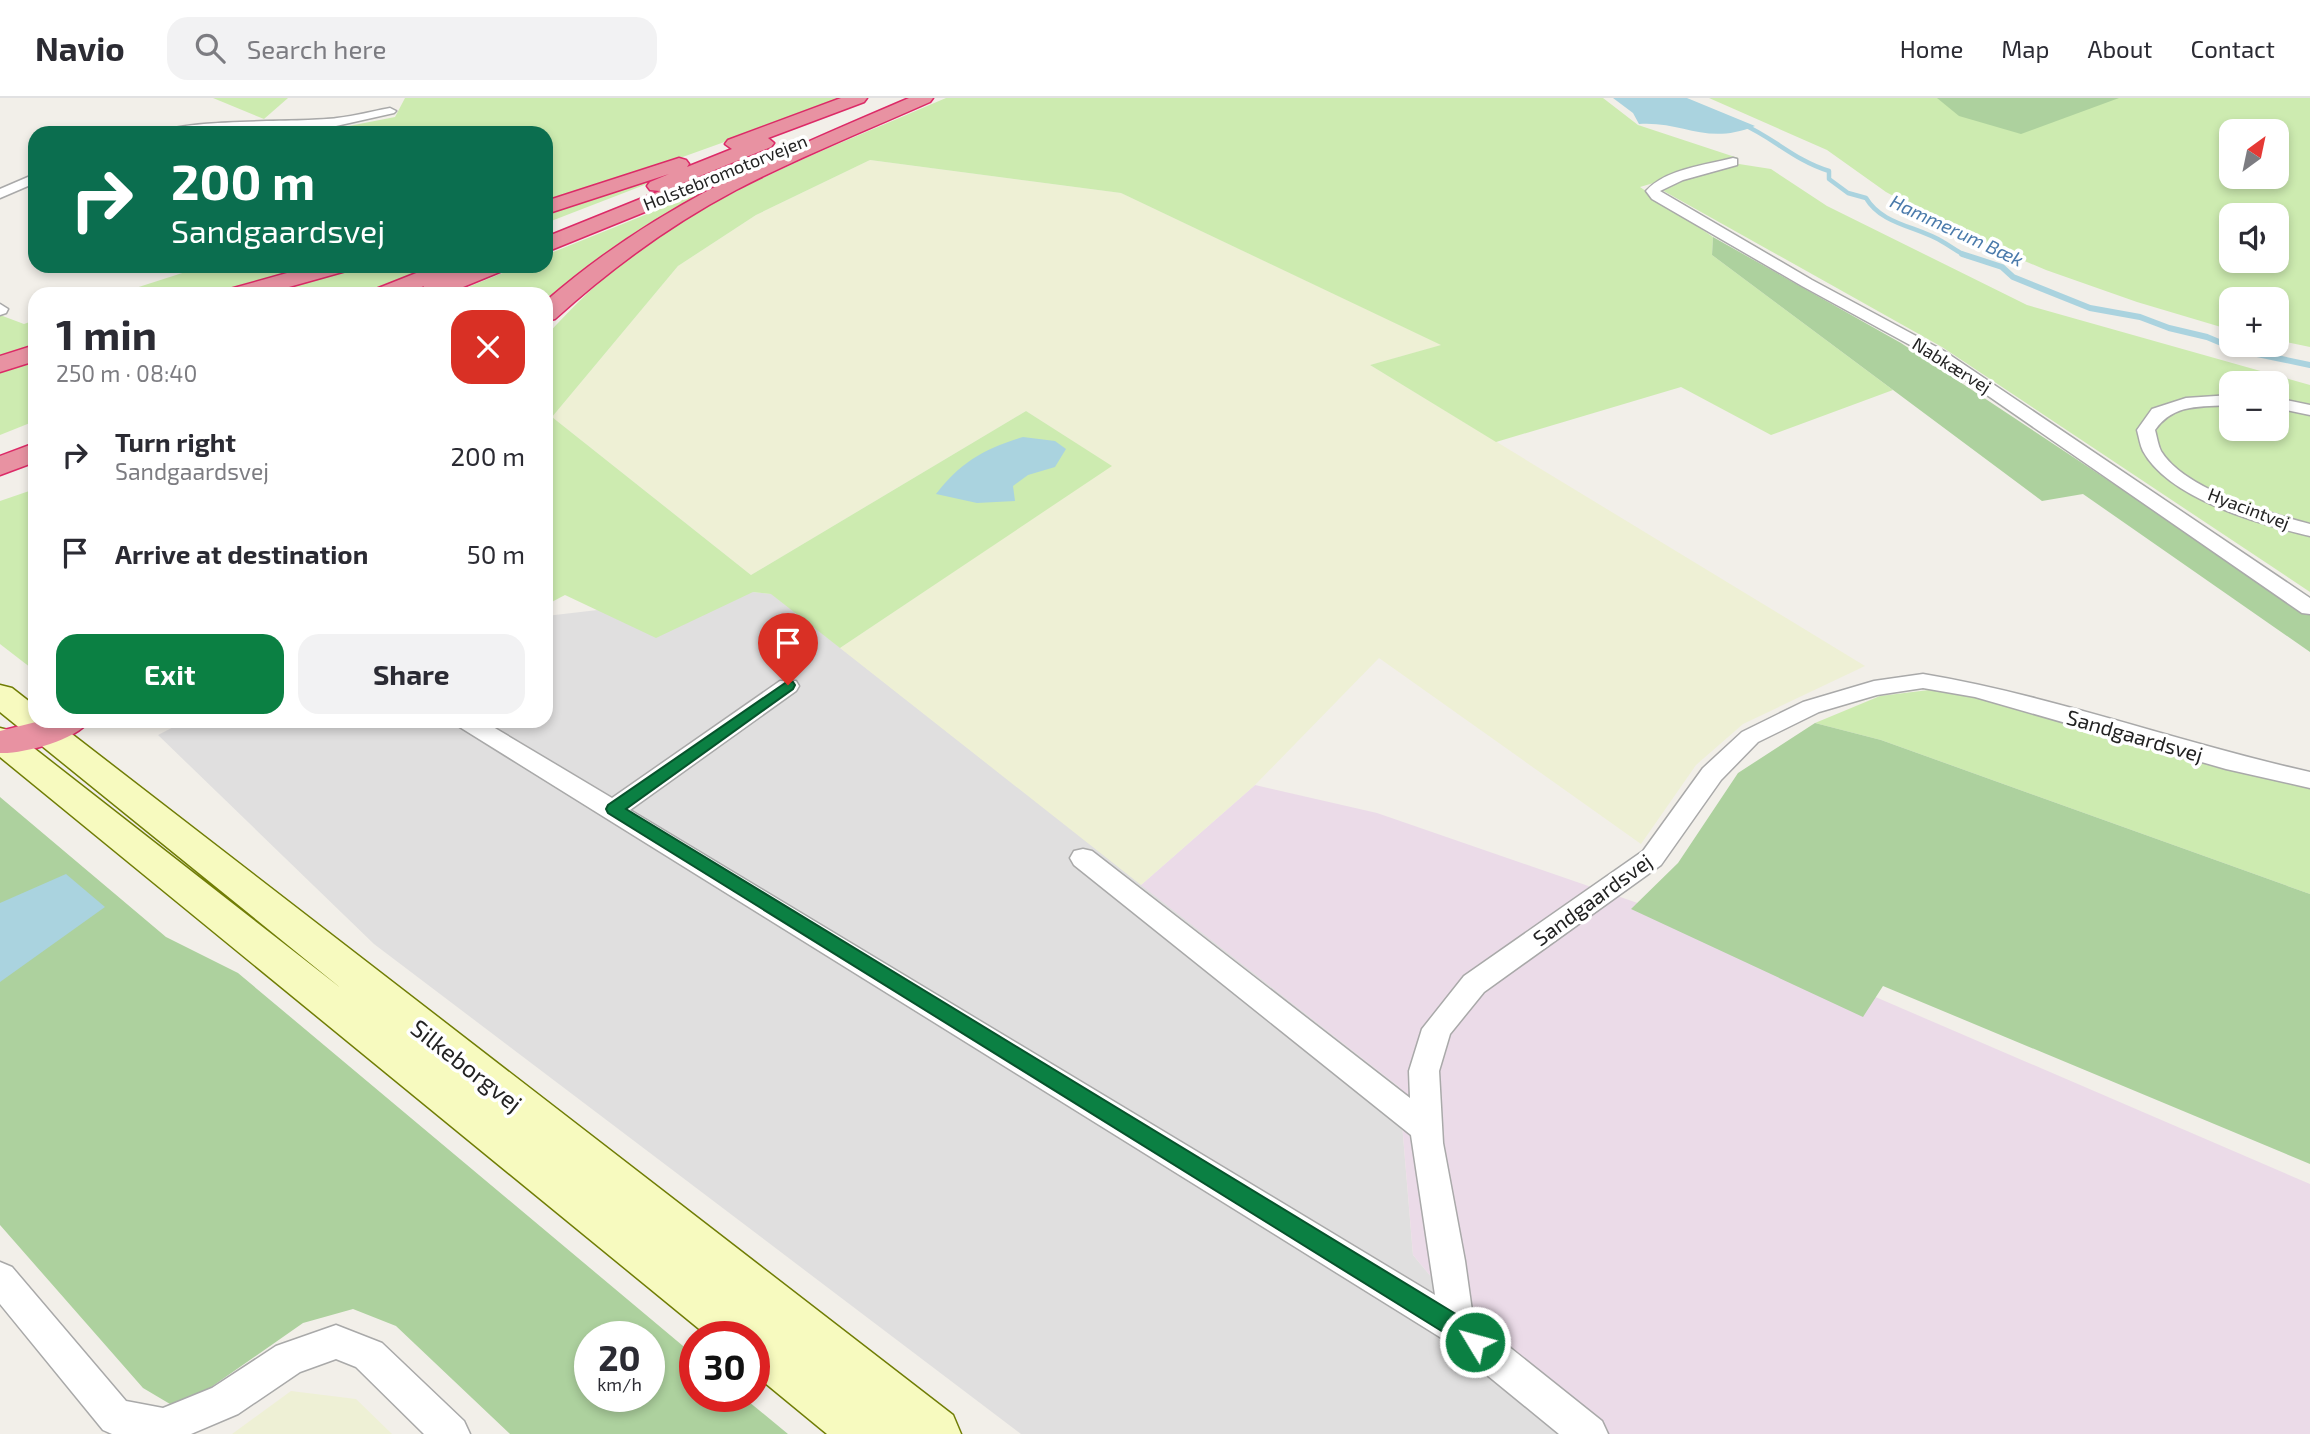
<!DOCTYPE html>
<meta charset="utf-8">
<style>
:root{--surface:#fff;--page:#f2f2f3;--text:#2b2b33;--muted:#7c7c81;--line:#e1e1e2;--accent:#0b8043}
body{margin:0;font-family:"Exo 2",sans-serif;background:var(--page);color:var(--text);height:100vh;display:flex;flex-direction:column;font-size:26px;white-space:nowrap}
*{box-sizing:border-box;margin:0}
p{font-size:23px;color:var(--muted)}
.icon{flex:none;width:38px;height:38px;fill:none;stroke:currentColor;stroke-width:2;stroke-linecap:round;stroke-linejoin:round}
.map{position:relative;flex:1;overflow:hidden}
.details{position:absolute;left:28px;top:189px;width:525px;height:441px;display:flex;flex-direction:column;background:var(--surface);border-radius:21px;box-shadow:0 4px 10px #0003}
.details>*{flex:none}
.top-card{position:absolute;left:28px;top:28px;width:525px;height:147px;border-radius:21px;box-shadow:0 4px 10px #0003;background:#0b6e4f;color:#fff;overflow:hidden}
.needle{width:46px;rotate:33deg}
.fabs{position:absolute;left:2219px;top:21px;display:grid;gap:14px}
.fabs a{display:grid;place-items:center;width:70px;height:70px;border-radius:14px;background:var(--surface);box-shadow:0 4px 10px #0003;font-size:35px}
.speed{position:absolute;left:574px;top:1223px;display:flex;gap:14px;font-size:35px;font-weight:700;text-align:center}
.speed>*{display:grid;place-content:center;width:91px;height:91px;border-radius:50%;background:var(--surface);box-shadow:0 4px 10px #0003;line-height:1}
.speed small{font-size:18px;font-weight:400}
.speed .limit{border:10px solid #d22;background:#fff;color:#111}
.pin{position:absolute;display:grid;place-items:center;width:60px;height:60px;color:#fff;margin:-72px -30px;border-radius:50% 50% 50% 0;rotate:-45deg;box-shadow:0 0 7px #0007}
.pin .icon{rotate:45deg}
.me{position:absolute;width:77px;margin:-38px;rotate:307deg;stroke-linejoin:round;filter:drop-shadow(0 0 5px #0008)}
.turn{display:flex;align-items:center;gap:24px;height:147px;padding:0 28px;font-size:32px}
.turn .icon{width:91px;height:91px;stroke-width:2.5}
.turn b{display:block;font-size:49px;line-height:60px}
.round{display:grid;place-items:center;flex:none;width:74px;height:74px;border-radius:21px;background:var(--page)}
.head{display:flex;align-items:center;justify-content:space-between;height:119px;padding:0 28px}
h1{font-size:42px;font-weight:700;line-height:52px}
.cta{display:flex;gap:14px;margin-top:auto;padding:14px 28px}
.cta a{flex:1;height:80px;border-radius:21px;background:var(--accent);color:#fff;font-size:28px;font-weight:700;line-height:80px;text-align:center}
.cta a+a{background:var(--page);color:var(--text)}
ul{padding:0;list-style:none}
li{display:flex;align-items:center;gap:21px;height:98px;padding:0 28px}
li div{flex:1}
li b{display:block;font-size:26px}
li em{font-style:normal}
header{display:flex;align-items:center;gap:42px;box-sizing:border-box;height:98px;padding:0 35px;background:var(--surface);border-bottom:2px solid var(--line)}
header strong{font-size:33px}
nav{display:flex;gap:38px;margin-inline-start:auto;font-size:24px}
.search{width:490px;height:63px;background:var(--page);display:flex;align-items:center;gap:18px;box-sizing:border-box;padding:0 24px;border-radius:21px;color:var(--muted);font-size:26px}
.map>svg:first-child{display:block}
.residential{fill:#e0dfdf}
.industrial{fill:#ebdbe8}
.farmland{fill:#eef0d5}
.grass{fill:#cdebb0;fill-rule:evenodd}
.forest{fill:#add19e;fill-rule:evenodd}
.water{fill:#aad3df}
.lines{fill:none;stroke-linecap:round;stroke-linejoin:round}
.stream-far1{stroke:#aad3df;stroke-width:4.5}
.stream{stroke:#aad3df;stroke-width:6}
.minor-casing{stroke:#a9a9a9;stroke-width:3}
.secondary-casing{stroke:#707d05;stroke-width:3}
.motorway-casing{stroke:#dc2a67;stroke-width:3}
.minor{fill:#fff;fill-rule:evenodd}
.secondary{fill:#f7fabf;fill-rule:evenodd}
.motorway{fill:#e892a2;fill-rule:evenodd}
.route{fill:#0b8043;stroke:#07532c;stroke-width:2}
.labels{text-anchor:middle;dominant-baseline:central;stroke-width:7;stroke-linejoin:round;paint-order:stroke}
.far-street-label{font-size:18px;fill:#222;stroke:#fff}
.far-water-label{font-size:19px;font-style:italic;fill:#4a7aab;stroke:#fff}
.street-label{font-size:21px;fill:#222;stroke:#fff}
.near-street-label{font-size:24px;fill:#222;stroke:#fff}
</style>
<header>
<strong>Navio</strong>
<div class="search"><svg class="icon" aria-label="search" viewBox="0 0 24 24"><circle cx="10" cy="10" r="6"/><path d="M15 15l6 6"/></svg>Search here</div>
<nav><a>Home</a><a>Map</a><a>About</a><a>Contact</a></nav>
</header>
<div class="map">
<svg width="2310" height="1336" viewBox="0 0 2310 1336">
<rect width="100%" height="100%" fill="#f2efe9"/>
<!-- residential -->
<path class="residential" d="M753 494 772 496 1399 989 1413 1157 1562 1336H1021L374 846 158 637 185 623H546V518Z"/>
<!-- industrial -->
<path class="industrial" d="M1255 687 1377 715 1736 839 2310 1086V1336H1562L1413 1157 1399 989 1141 787Z"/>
<!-- farmland -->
<g class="farmland">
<path d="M870 62 1121 95 1442 247 1370 267 1865 568 1743 626 1696 667 1641 746 1379 560 1255 687 1141 787 840 550 1111 368 1026 313 751 477 552 319 678 168 756 117Z"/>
<path d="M291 1293 356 1301 392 1336H232Z"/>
</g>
<!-- grass -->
<g class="grass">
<path d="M213 0H288L264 21Z"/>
<path d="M405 0H847L602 88 546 105V35H185L349 28 395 19Z"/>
<path d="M946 0H1603L1638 27 1738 60 1640 89 1713 139 1712 157 1893 292 1771 337 1681 289 1496 344 1370 267 1441 247 1121 95 870 62 756 117 678 168 552 319 751 477 1026 313 1112 368 840 550 771 496 753 494 656 540 565 497 546 507V238C578 203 614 168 653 142 744 81 847 43 946 0Z"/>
<path d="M1709 0H2310V249L2277 242V201H2231V232L2137 204 2046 172 1977 143 1886 94 1827 52ZM2231 33H2277V79H2231ZM2231 117H2277V163H2231Z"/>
<path d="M1739 66 1771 71 1827 108 2027 207 2310 287V494L1942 249 1660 91 1677 83ZM2231 285H2277V331H2231Z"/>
<path d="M691 69 546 125V114Z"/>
<path d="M714 89 629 138 546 204V196H451L520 168H546V157Z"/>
<path d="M204 168H319L216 196H117Z"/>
<path d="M355 168H435L363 196H255Z"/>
<path d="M0 217 24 226 35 222V249L0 261Z"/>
<path d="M35 260V323L0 337V271Z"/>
<path d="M35 391V573L0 546V403Z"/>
<path d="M1929 592 1974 599 2310 690V796L1881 642 1815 625 1880 598Z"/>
</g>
<!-- forest -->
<g class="forest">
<path d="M1937 0H2119L2021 36 1959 18Z"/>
<path d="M1713 139 1901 245 2310 516V554L2083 396 2042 403 1712 157Z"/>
<path d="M1815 625 1881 642 2310 796V1066L1883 888 1863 919 1631 811 1678 765 1738 675Z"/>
<path d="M0 699 166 839 238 875 695 1258V1298L743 1299 788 1336H510L396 1228 353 1211 303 1225 204 1294 170 1306 143 1290 0 1127ZM590 1239H649V1298H590Z"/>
</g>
<!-- water -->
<g class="water">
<path d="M1613 0H1687L1755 28C1706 48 1684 23 1639 26L1633 15Z"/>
<path d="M1023 339 1055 343 1066 351 1055 369 1028 377 1013 388 1015 403 977 405 936 396C961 364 984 351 1023 339Z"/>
<path d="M66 776 105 809 0 884V805Z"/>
</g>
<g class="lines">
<!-- stream-far1 -->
<path class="stream-far1" d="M1740 25C1773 39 1795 63 1829 73V81L1848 95 1866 100C1882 127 1917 128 1943 144 1952 149 1957 154 1967 158"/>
<!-- stream -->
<path class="stream" d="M1962 156 2002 169 2013 179 2090 210 2140 219 2169 230 2207 239 2238 252 2310 267"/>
<!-- minor casing -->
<g class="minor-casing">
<g id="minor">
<path d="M390 10 396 13 394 15 336 28 162 35C181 20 305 25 337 20 355 18 373 13 390 10Z"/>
<path d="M1733 60 1737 61V67L1683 82 1660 93 1812 182 1944 253 2310 500V516L2302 515 1932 259 1802 188 1652 101 1646 93C1665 71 1706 67 1733 60Z"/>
<path d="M35 76V85L0 100V91Z"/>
<path d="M0 206 8 211 6 215 0 217Z"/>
<path d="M2231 297V307C2201 309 2174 305 2155 332 2157 339 2158 347 2161 353 2185 392 2268 415 2310 426V438C2260 426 2169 401 2143 353 2140 347 2139 339 2137 332L2152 311 2186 300Z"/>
<path d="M2277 300 2310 307V317L2277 310Z"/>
<path d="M1923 576C2054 598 2180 645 2310 674V690L2226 671 1975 599 1923 590 1877 597 1819 614 1758 644 1721 682 1661 767 1484 894 1450 936 1439 973 1443 1045 1465 1163 1473 1220 1602 1323 1608 1336H1559L1443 1241 458 628 454 623H483L612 700 780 583H796L799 588 796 593 630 712 1435 1197 1411 1037 1074 767 1070 760 1074 753 1083 751 1092 753 1410 1000 1409 973 1422 931 1464 878 1643 753 1703 670 1742 634 1803 604 1874 583Z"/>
<path d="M0 1164 12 1169 126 1303 163 1310 212 1290 276 1248 336 1227 382 1245 464 1323 470 1336H424L356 1269 336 1261 300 1274 238 1316 191 1336H112L103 1332 0 1206Z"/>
</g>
</g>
<!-- secondary casing -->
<g class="secondary-casing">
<path id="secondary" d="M0 587 12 590 35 608V623H55L953 1317 961 1336H827L754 1276V1239H709L0 659V630L12 633 342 891 0 614Z"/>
</g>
<!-- motorway casing -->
<g class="motorway-casing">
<g id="motorway">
<path d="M841 0H867L864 4 768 40 774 45 771 49 683 85 694 86 697 90 694 94 546 154V139L660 93 650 92 647 88 650 84 669 76 546 116V103L679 60 686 62 689 66 687 69 732 51 725 46 728 42Z"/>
<path d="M909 0H933L930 4C865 33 799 59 736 92 670 127 610 171 555 221L546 223V203C657 106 776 57 909 0Z"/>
<path d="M312 168H350L346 173 264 196H226L230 191Z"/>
<path d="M434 168H467L464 172 474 168H506L502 173 446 196H423L421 193 424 188 405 196H372L376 191Z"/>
<path d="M35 247V263L0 274V258Z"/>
<path d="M35 345V364L0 377V358Z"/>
<path d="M40 623H89C76 642 23 656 0 655V633Z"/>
</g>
</g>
<!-- minor -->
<use href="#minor" class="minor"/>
<!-- secondary -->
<use href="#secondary" class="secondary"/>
<!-- motorway -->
<use href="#motorway" class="motorway"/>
</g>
<!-- route -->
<path class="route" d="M788 583 793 584 795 587 793 591 626 711 1464 1221 1483 1236 1487 1244 1483 1252 1475 1255 1448 1237 608 715 606 711 608 707Z"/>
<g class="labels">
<!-- far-street labels -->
<g class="far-street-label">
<text transform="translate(725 74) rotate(-22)">Holstebromotorvejen</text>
<text transform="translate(1952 267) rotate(32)">Nabkærvej</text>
<text transform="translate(2249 410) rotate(21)">Hyacintvej</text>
</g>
<!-- far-water labels -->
<g class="far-water-label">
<text transform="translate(1957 132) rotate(25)">Hammerum Bæk</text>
</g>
<!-- street labels -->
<g class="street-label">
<text transform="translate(2135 637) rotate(16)">Sandgaardsvej</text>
<text transform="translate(1592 801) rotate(-36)">Sandgaardsvej</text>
</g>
<!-- near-street labels -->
<g class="near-street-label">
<text transform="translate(467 967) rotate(38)">Silkeborgvej</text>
</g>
</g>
</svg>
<div class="fabs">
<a><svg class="needle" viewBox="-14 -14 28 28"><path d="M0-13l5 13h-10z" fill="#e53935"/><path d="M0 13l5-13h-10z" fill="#7c7c81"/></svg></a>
<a><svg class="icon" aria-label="sound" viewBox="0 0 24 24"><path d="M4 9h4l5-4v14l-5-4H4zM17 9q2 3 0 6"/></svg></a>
<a>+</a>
<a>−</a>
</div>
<div class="speed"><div>20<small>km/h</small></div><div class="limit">30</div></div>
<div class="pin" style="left:788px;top:587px;background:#d93025"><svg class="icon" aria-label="arrive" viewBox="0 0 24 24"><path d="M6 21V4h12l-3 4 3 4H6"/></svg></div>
<svg class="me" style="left:1475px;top:1244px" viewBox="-20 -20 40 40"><circle r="17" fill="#0b8043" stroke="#fff" stroke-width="3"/><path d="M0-11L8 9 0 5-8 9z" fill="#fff"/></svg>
<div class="top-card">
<div class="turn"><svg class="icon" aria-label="right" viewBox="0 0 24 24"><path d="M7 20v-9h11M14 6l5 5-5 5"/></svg><div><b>200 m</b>Sandgaardsvej</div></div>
</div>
<section class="details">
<div class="head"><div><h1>1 min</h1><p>250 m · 08:40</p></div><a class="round" style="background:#d93025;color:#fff"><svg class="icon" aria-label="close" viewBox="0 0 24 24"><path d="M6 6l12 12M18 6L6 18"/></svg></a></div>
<ul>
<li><svg class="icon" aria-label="right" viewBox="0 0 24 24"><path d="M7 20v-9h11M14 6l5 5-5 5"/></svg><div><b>Turn right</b><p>Sandgaardsvej</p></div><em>200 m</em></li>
<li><svg class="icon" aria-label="arrive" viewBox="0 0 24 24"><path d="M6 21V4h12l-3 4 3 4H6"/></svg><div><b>Arrive at destination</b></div><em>50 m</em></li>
</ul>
<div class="cta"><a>Exit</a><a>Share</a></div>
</section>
</div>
